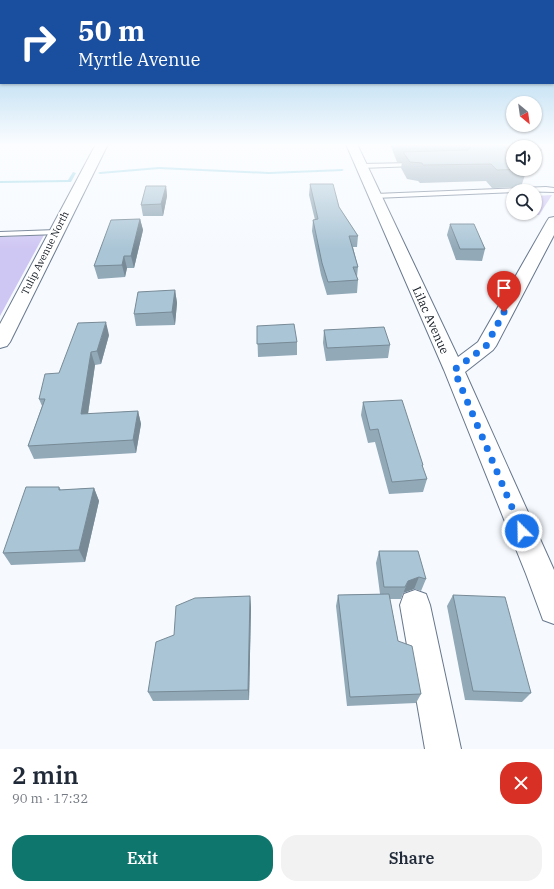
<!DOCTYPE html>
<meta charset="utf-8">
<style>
:root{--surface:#fff;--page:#f2f2f3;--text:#1f2937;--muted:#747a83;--accent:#0f766e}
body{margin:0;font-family:"IBM Plex Serif",serif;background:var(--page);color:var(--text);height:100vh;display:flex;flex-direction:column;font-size:15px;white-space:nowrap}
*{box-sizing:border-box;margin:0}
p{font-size:13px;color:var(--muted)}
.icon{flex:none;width:22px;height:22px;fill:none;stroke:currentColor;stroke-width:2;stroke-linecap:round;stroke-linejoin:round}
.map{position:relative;height:749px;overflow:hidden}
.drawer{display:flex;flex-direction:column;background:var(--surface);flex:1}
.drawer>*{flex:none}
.guide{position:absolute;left:0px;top:0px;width:554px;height:84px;box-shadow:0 1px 3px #0004;background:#1a4fa0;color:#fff;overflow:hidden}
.needle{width:26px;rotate:151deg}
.controls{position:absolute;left:506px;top:96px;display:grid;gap:8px}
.controls a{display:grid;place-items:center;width:36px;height:36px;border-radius:50%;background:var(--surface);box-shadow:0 1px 3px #0004;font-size:20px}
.pin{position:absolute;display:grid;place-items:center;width:34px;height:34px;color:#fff;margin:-41px -17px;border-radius:50% 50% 50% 0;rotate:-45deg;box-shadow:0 0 4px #0007}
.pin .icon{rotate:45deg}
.me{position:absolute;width:44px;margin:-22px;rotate:337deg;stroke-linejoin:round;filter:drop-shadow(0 0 3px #0008)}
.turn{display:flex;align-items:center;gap:14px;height:84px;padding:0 12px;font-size:18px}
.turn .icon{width:52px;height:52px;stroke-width:2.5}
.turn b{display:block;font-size:28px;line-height:34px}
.round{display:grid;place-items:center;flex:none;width:42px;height:42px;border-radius:16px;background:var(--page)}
.head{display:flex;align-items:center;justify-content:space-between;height:68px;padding:0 12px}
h1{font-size:24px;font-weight:600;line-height:30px}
.primary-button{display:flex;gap:8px;margin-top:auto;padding:8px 12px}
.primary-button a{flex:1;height:46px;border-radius:16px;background:var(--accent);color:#fff;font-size:16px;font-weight:600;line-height:46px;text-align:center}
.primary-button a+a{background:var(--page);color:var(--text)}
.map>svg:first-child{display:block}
.green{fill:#cfc7f3}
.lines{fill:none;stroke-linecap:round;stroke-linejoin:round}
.stream{fill:#8fd1e4;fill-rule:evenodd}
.lane-casing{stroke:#66768c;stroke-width:2}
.street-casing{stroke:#66768c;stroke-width:2}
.lane{fill:#fff;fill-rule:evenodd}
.street{fill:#fff;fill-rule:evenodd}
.wall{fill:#92a9b8}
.shaded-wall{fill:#778a96}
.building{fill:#aac5d6;stroke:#778a96}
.route{stroke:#1a73e8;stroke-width:7;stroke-dasharray:0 12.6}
.labels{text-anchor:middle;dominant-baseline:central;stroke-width:4;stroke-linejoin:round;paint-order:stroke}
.far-street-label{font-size:10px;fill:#10171f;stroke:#fff}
.street-label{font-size:12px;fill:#10171f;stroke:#fff}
</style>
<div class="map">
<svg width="554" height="749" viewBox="0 0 554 749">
<rect width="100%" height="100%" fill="#f6faff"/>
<!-- green -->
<g class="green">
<path d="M552 195 539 215 517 214 516 213H535V196Z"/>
<path d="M44 235 0 316V237Z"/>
</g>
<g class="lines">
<!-- stream -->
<g class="stream">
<path d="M159 167 269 172 342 169 344 170 342 171 269 174 159 169 100 174 98 173 100 172Z"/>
<path d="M73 172 76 173 71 182H69L0 183V181L68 180Z"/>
</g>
<!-- lane casing -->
<g class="lane-casing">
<g id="lane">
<path d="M414 163 417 165 416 166 361 168 358 166 361 164Z"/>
<path d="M546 187 554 188V192L513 191V192L375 198 372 196 375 194Z"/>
<path d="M56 230 60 232 59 234 0 236V232Z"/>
</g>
</g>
<!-- street casing -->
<g class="street-casing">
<g id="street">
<path d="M96 144H108L10 342 7 346 0 348V324Z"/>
<path d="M346 144H357L458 357 478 342 547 221 549 218 554 217V235L496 346 493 350 465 372 554 570V624L543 620 526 574 444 370Z"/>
<path d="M415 590 426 594 430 605 461 749H425L400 605 404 594Z"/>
</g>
</g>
<!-- lane -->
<use href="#lane" class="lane"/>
<!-- street -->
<use href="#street" class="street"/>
</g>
<!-- wall -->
<g class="wall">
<path d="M390 144H535L542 150 538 160H535V147H513V169H527L521 187 492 188 486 181 420 183 418 181 407 179 401 168 402 162H397Z"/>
<path d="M310 184 339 207 358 236 357 247H353L358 267 357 277 358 280 357 293 327 295 321 275 312 231 313 220H315L309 195Z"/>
<path d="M166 186 167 196 163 216H143L141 205Z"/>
<path d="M140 219 143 230 134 268H127L125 277 98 279 94 266Z"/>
<path d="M450 224 485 249 482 261 456 260 447 235Z"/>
<path d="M175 290 177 303 175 325 136 326 134 314Z"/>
<path d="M257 326 297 342V355L258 357Z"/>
<path d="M324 330 390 345 388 358 326 361 323 343Z"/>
<path d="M109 335 101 364 95 365 88 414 138 411 141 424 136 453 34 459 28 446 42 406 39 399 59 373Z"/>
<path d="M363 402 423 465 422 467 427 479 423 492 389 494 375 442 368 443 361 415Z"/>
<path d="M59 487 61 490 94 488 99 501 85 562 11 565 3 553Z"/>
<path d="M379 551 426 579 421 591 414 589 403 593 401 599H390L398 641 421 694 416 703 347 706 336 606 338 595 380 594 376 563Z"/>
<path d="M453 595 531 693 522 702 465 700 447 606Z"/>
<path d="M250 596 251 608 249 700 153 701 148 692 174 635Z"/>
</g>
<!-- shaded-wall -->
<g class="shaded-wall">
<path d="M166 186 167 196 163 216 161 204Z"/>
<path d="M140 219 143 230 134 268 131 256Z"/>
<path d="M124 256 127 268 125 277 122 265Z"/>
<path d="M175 290 177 303 175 325 172 312Z"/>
<path d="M106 322 109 335 101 364 97 351Z"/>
<path d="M91 352 95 365 86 427 81 414Z"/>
<path d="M138 411 141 424 136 453 133 440Z"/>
<path d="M94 488 99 501 85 562 79 550Z"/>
<path d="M419 577 414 589 403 593 401 599 408 581Z"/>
<path d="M250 596 251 608 249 700 248 690Z"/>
</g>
<!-- building -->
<g class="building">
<path d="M399 144H501L513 156V169H527L497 170 491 164 423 165 422 163 410 162 403 152 468 150 471 147 466 144 399 145Z"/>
<path d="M501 144H535L542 150H535V147H513V151H508Z"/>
<path d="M310 184H333L339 207 358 236H349L358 267H353L358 280 328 282 322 263 313 220 318 219Z"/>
<path d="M146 186H166L161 204 141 205Z"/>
<path d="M140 219 131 256H124L122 265 94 266 111 220Z"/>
<path d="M450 224H474L485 249H460Z"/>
<path d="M175 290 172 312 134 314 138 292Z"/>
<path d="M106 322 97 351 91 352 81 414 138 411 133 440 28 446 45 399H39L45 374 59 373 78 323Z"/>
<path d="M294 324 297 342 257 344V326Z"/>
<path d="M384 327 390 345 327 348 324 330Z"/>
<path d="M402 400 423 465H422L427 479 392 482 378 429 370 430 363 402Z"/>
<path d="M26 487H59V490L94 488 79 550 3 553Z"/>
<path d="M379 551H418L426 579 419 577 408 581 405 587H384Z"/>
<path d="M389 594 398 641 412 646 421 694 350 697 338 595Z"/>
<path d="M453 595 505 597 531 693 473 691Z"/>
<path d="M250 596 248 690 148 692 156 642 174 635 176 606 195 598Z"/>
</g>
<!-- sky -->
<linearGradient id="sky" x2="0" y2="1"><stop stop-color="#84c0e6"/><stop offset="0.58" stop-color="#fbfdff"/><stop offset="1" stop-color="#fbfdff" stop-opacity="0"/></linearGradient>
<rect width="554" height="249" fill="url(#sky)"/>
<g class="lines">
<!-- route -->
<path class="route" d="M504 312 486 346 454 370 522 531"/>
</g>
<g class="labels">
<!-- far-street labels -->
<g class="far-street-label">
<text transform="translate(45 253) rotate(-63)">Tulip Avenue North</text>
</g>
<!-- street labels -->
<g class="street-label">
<text transform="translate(431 320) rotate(66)">Lilac Avenue</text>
</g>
</g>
</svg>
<div class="controls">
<a><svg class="needle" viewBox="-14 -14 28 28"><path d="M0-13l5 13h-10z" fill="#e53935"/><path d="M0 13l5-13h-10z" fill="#747a83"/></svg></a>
<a><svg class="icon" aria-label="sound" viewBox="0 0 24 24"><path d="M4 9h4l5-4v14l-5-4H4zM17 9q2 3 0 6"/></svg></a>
<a><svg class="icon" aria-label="search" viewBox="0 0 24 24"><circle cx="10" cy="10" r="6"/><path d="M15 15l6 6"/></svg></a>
</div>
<div class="pin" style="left:504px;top:312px;background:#d93025"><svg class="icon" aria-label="arrive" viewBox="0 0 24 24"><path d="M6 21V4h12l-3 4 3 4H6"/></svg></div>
<svg class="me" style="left:522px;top:531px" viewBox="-20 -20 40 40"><circle r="17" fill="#1a73e8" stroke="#fff" stroke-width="3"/><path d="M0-11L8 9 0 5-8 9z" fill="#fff"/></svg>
<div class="guide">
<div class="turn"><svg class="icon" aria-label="right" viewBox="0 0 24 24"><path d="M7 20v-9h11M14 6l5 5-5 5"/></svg><div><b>50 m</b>Myrtle Avenue</div></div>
</div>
</div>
<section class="drawer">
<div class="head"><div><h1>2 min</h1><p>90 m · 17:32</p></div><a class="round" style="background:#d93025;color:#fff"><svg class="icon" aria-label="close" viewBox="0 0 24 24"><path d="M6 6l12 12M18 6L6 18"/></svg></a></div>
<div class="primary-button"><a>Exit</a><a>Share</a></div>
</section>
